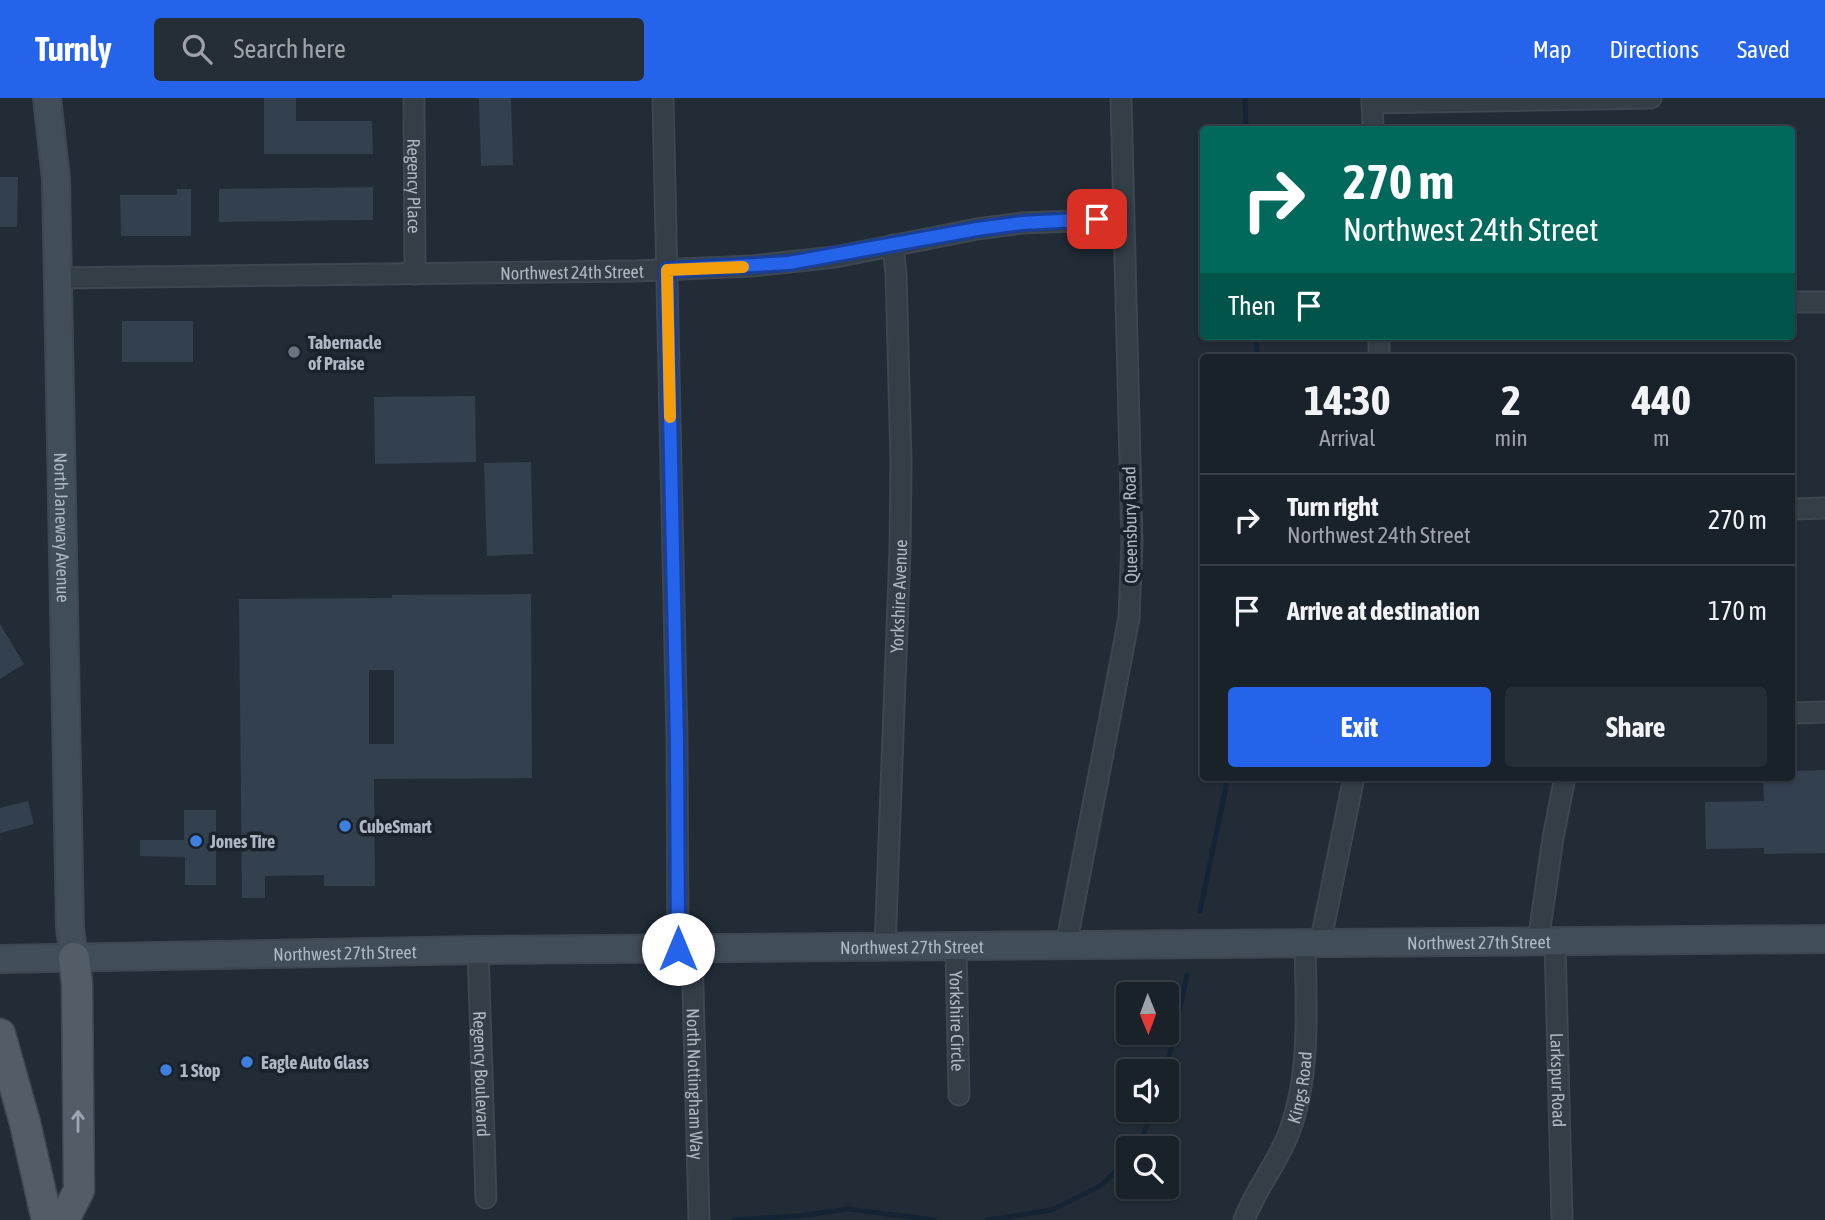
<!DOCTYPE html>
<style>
:root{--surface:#192129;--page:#262e35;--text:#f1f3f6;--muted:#9fa3a8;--line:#373e46;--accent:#2563eb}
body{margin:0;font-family:"Asap Condensed",sans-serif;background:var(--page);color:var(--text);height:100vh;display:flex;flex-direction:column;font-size:26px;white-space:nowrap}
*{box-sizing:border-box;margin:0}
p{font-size:23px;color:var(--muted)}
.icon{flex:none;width:38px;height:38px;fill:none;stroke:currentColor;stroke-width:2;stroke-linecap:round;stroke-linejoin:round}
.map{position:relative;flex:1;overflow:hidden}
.sheet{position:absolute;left:1200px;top:256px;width:595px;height:427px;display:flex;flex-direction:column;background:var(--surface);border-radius:7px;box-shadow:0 2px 5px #0004,0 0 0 2px var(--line)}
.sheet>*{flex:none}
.top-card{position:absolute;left:1200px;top:28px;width:595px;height:214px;border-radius:7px;box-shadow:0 2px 5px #0004,0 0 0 2px var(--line);background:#00695c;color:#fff;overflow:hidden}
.needle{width:46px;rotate:179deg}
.controls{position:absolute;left:1116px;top:884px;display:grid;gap:14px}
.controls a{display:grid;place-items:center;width:63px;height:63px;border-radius:7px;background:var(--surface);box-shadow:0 2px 5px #0004,0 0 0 2px var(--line);font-size:35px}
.pin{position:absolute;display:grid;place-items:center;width:60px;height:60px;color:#fff;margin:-30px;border-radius:14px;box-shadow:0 4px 10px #0006}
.me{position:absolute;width:77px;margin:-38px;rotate:0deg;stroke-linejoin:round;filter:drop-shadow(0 0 5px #0008)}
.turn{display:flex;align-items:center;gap:24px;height:147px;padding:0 28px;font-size:32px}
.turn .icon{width:91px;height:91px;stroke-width:2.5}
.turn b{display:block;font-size:49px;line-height:60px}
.then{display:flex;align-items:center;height:66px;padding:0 28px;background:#0003;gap:14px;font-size:26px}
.eta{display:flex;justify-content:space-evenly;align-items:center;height:119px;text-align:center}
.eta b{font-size:42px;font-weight:700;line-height:49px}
.action{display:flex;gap:14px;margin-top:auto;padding:14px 28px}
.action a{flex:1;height:80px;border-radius:7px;background:var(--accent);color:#fff;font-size:28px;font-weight:700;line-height:80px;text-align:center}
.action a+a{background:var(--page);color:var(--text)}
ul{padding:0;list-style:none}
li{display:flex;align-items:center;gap:21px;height:91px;padding:0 28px;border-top:2px solid var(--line)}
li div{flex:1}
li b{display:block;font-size:26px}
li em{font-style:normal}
header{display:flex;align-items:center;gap:42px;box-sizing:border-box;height:98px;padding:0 35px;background:var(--accent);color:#fff}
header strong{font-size:33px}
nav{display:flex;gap:38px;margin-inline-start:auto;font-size:24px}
.search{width:490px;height:63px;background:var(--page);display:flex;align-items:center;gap:18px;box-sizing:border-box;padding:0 24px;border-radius:7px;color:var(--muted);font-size:26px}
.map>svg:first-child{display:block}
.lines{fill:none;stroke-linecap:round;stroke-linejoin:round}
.stream{stroke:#152434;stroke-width:5}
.building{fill:#33404e;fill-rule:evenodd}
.street-casing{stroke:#3e4751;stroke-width:23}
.secondary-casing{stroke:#3e4751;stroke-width:30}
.primary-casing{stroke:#3e4751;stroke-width:33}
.street{stroke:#343e47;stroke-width:19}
.secondary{stroke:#424d5a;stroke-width:26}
.primary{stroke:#525d68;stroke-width:30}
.oneway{stroke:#9ca6b2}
.route-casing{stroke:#184099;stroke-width:18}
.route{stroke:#2563eb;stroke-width:12}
.slow{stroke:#f59e0b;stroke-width:12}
.worship-dot{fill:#6b7280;stroke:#1a232c;stroke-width:2.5}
.shop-dot{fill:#3f7fe0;stroke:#1a232c;stroke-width:2.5}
.labels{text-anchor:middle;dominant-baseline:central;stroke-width:7;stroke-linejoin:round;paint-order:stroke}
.street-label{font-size:18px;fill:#aeb8c4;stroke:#1a232c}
.poi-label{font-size:18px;font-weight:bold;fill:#aeb8c4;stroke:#1a232c;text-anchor:start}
</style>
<header>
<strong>Turnly</strong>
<div class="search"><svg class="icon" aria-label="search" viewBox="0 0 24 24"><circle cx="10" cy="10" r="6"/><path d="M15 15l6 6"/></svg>Search here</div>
<nav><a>Map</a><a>Directions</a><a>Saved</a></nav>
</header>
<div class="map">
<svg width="1825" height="1122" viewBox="0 0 1825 1122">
<rect width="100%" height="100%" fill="#212c37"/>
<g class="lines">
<!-- stream -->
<g class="stream">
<path d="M1245 0 1246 32"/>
<path d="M1256 238 1257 259"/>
<path d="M1200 813 1228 679"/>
<path d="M1166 973 1187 877"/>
<path d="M1135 1050 1144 1036 1152 1012"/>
<path d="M734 1122 798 1118 848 1111 935 1122"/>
<path d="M987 1122 1052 1112 1100 1088 1129 1061"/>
</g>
</g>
<!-- building -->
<g class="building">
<path d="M264 0H296V23H372L373 56H264Z"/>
<path d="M479 0H511L513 67 481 68Z"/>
<path d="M0 79H18L17 129H0Z"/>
<path d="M373 89V122L219 124V91Z"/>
<path d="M177 91H191V138H121L120 97H177Z"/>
<rect x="122" y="223" width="71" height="41"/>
<path d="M475 298 476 364 375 366 374 299Z"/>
<path d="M531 364 533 456 487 458 484 365Z"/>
<path d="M531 496 532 680 374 681 375 788H324V777L265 778V800H242L239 501 392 500V497ZM369 572H394V646H369Z"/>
<path d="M0 526 24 566 0 581Z"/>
<path d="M1825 672V755L1764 756V750L1706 751 1705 704 1764 703 1763 679H1792V673Z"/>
<path d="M28 703 34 726 0 735V710Z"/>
<path d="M184 712H216V787H185V759L140 758V742H184Z"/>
</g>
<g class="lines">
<!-- street casing -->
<g class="street-casing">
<g id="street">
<path id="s1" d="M414 0 415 176"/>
<path d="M663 0 677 642 678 851"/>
<path d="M1372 0 1373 32"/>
<path d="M1372 5 1651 0"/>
<path id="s2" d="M58 180 635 173 752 168 835 159 977 131 1022 125 1124 121"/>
<path d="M1792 204H1825"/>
<path d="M1379 238V259"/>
<path d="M1792 411 1825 410"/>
<path d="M1792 615 1825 614"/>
<path d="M1538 844 1553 740 1565 679"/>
<path id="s3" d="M1555 844 1562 1122"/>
<path d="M1320 846 1354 679"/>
<path d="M1066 848 1129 520 1132 444 1121 0"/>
<path id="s4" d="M956 849 959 997"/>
<path id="s5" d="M885 850 900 451 901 363 896 176 893 147"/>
<path id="s6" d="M692 851 699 1122"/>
<path id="s7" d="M478 852 486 1100"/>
<path id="s8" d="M1244 1122C1256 1090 1279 1063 1290 1032 1311 974 1306 906 1305 846"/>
</g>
</g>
<!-- secondary casing -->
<g class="secondary-casing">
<g id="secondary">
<path id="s9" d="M47 0 56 81 70 830 74 860"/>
<path id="s10" d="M0 861 478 852 1825 841"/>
</g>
</g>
<!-- primary casing -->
<g class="primary-casing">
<g id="primary">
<path d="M0 936 25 1025 47 1122"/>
<path d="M64 1122 79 1092 77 886 74 860"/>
</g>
</g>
<!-- street -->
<use href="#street" class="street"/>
<!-- secondary -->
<use href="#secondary" class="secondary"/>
<!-- primary -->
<use href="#primary" class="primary"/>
</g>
<!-- one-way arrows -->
<defs><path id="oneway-shaft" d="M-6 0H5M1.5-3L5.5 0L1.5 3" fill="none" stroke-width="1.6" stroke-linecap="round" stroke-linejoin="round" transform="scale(1.75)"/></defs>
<use class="oneway" href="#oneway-shaft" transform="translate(78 1023) rotate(-90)"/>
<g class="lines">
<!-- route casing -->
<g class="route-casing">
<path id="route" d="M678 851 677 642 667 172 789 165 977 131 1022 125 1097 121"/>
</g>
<!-- route -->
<use href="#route" class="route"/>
<!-- slow -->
<path class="slow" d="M670 319 667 172 743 169"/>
</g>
<!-- markers -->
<circle class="worship-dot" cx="294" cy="254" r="7"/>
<g class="shop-dot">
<circle cx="345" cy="728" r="7"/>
<circle cx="196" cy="743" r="7"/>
<circle cx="247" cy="964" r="7"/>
<circle cx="166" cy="972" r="7"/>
</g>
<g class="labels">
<!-- street labels -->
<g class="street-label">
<text stroke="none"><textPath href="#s1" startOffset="88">Regency Place</textPath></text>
<text stroke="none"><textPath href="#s2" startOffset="514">Northwest 24th Street</textPath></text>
<text transform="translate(1130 427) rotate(-91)">Queensbury Road</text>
<text stroke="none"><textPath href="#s9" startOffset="430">North Janeway Avenue</textPath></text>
<text stroke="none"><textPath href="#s5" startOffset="352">Yorkshire Avenue</textPath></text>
<text stroke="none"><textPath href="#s10" startOffset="1479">Northwest 27th Street</textPath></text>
<text stroke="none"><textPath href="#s10" startOffset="912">Northwest 27th Street</textPath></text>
<text stroke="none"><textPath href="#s10" startOffset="345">Northwest 27th Street</textPath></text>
<text stroke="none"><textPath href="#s4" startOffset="74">Yorkshire Circle</textPath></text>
<text stroke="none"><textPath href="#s7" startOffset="124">Regency Boulevard</textPath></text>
<text stroke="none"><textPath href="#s3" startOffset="138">Larkspur Road</textPath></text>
<text stroke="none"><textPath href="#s6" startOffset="135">North Nottingham Way</textPath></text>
<text stroke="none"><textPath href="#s8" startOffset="145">Kings Road</textPath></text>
</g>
<!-- poi labels -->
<g class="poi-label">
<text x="308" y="244">Tabernacle<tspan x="308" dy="21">of Praise</tspan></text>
<text x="359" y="728">CubeSmart</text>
<text x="210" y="743">Jones Tire</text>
<text x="261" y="964">Eagle Auto Glass</text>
<text x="180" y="972">1 Stop</text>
</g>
</g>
</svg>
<div class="controls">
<a><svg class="needle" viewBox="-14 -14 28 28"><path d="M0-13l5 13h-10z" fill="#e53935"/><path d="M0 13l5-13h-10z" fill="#9fa3a8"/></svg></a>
<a><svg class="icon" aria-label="sound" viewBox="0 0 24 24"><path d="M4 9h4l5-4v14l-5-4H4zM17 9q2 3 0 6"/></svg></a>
<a><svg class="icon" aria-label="search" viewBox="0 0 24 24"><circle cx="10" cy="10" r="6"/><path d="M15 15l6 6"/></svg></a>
</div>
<div class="pin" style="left:1097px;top:121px;background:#d93025"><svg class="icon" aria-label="arrive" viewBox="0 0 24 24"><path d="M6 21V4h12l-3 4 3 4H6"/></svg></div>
<svg class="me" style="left:678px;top:851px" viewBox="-20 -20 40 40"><circle r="19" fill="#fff"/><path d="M0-13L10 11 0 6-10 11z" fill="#2563eb"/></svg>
<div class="top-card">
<div class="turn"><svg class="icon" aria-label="right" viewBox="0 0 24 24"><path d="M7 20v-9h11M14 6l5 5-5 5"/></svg><div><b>270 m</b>Northwest 24th Street</div></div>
<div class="then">Then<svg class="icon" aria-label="arrive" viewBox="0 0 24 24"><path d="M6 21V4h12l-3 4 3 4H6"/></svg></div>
</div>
<section class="sheet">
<div class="eta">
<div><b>14:30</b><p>Arrival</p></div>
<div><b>2</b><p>min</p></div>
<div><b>440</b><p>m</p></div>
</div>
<ul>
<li><svg class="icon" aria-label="right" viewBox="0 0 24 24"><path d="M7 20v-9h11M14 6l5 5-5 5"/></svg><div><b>Turn right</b><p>Northwest 24th Street</p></div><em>270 m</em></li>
<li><svg class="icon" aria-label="arrive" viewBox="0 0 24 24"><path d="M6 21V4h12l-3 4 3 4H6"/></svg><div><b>Arrive at destination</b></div><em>170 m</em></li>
</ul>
<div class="action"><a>Exit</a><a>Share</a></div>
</section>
</div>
